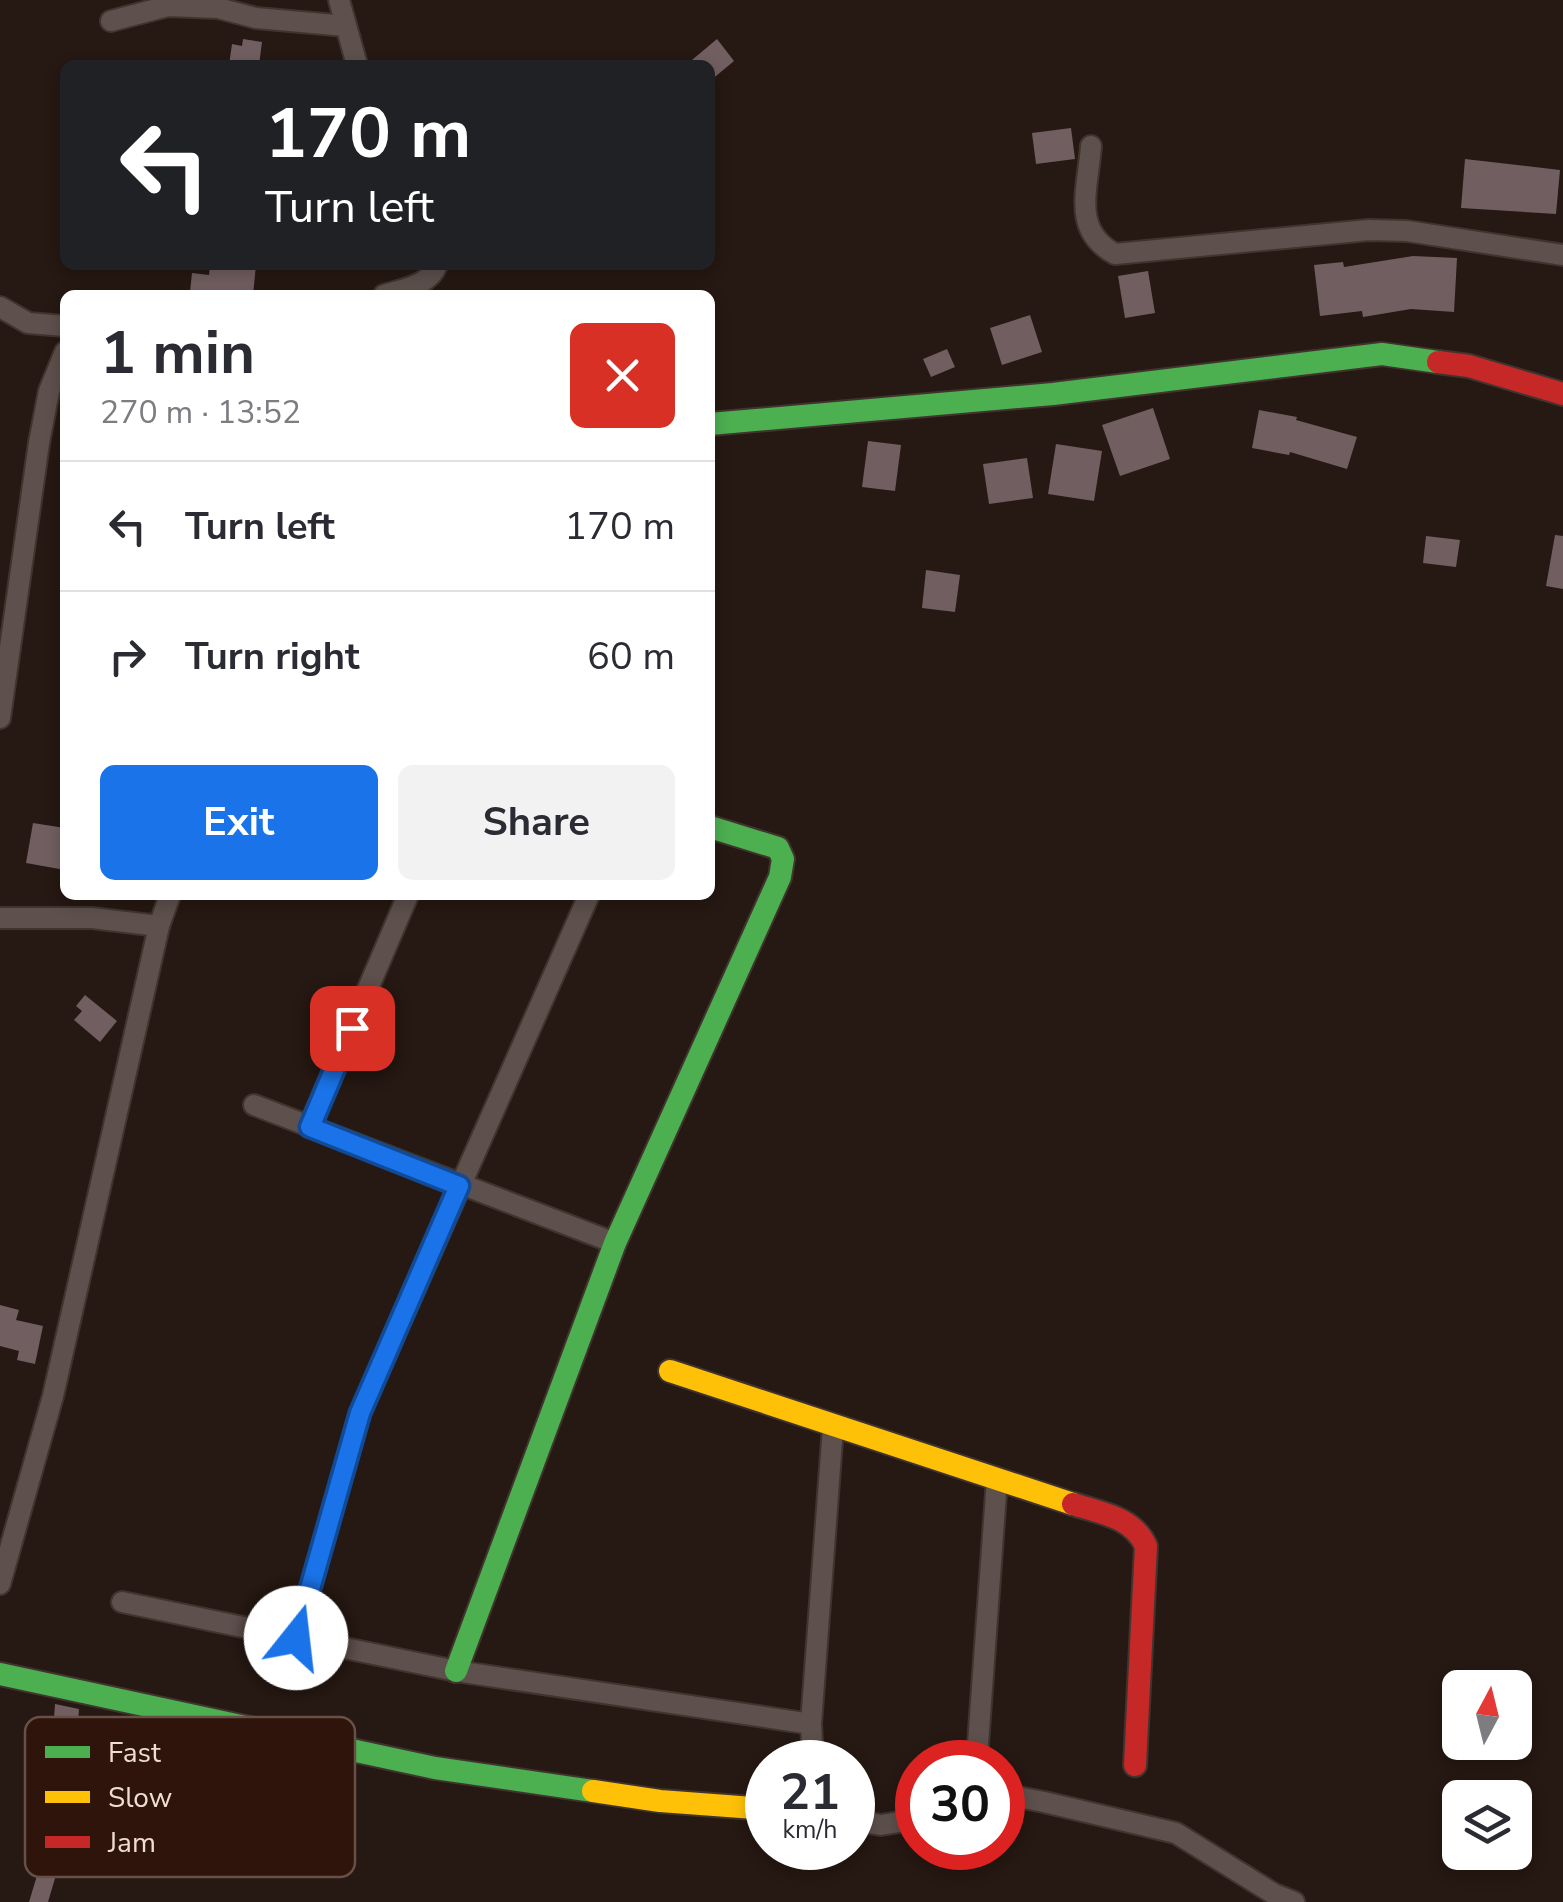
<!DOCTYPE html>
<meta charset="utf-8">
<style>
:root{--surface:#fff;--page:#f2f2f3;--text:#2b2b33;--muted:#7c7c81;--line:#e1e1e2;--accent:#1a73e8}
body{margin:0;font-family:"Nunito Sans",sans-serif;background:var(--page);color:var(--text);height:100vh;display:flex;flex-direction:column;font-size:38px;white-space:nowrap}
*{box-sizing:border-box;margin:0}
p{font-size:32px;color:var(--muted)}
.icon{flex:none;width:55px;height:55px;fill:none;stroke:currentColor;stroke-width:2;stroke-linecap:round;stroke-linejoin:round}
.map{position:relative;flex:1;overflow:hidden}
.side{position:absolute;left:60px;top:290px;width:655px;height:610px;display:flex;flex-direction:column;background:var(--surface);border-radius:15px;box-shadow:0 5px 15px #0003}
.side>*{flex:none}
.top-card{position:absolute;left:60px;top:60px;width:655px;height:210px;border-radius:15px;box-shadow:0 5px 15px #0003;background:#202124;color:#fff;overflow:hidden}
.needle{width:65px;rotate:7deg}
.controls{position:absolute;left:1442px;top:1670px;display:grid;gap:20px}
.controls a{display:grid;place-items:center;width:90px;height:90px;border-radius:15px;background:var(--surface);box-shadow:0 5px 15px #0003;font-size:50px}
.speed{position:absolute;left:745px;top:1740px;display:flex;gap:20px;font-size:50px;font-weight:700;text-align:center}
.speed>*{display:grid;place-content:center;width:130px;height:130px;border-radius:50%;background:var(--surface);box-shadow:0 5px 15px #0003;line-height:1}
.speed small{font-size:25px;font-weight:400}
.speed .limit{border:15px solid #d22;background:#fff;color:#111}
.pin{position:absolute;display:grid;place-items:center;width:85px;height:85px;color:#fff;margin:-42px;border-radius:20px;box-shadow:0 5px 15px #0006}
.me{position:absolute;width:110px;margin:-55px;rotate:16deg;stroke-linejoin:round;filter:drop-shadow(0 0 8px #0008)}
.turn{display:flex;align-items:center;gap:35px;height:210px;padding:0 40px;font-size:45px}
.turn .icon{width:130px;height:130px;stroke-width:2.5}
.turn b{display:block;font-size:70px;line-height:85px}
.round{display:grid;place-items:center;flex:none;width:105px;height:105px;border-radius:15px;background:var(--page)}
.head{display:flex;align-items:center;justify-content:space-between;height:170px;padding:0 40px}
h1{font-size:60px;font-weight:700;line-height:75px}
.cta{display:flex;gap:20px;margin-top:auto;padding:20px 40px}
.cta a{flex:1;height:115px;border-radius:15px;background:var(--accent);color:#fff;font-size:40px;font-weight:700;line-height:115px;text-align:center}
.cta a+a{background:var(--page);color:var(--text)}
ul{padding:0;list-style:none}
li{display:flex;align-items:center;gap:30px;height:130px;padding:0 40px;border-top:2px solid var(--line)}
li div{flex:1}
li b{display:block;font-size:38px}
li em{font-style:normal}
.map>svg:first-child{display:block}
.building{fill:#715e61}
.lines{fill:none;stroke-linecap:round;stroke-linejoin:round}
.street-casing{stroke:#40342f;stroke-width:24}
.fast-casing{stroke:#40342f;stroke-width:26}
.slow-casing{stroke:#40342f;stroke-width:26}
.jam-casing{stroke:#40342f;stroke-width:26}
.street{stroke:#5d504d;stroke-width:20}
.fast{stroke:#4caf50;stroke-width:22}
.slow{stroke:#ffc107;stroke-width:22}
.jam{stroke:#c62828;stroke-width:22}
.route-casing{stroke:#114b97;stroke-width:25}
.route{stroke:#1a73e8;stroke-width:18}
.key{fill:#2e140a;stroke:#685047;stroke-width:2.5}
.key-label{font-size:28px;fill:#efdcd5}
</style>
<div class="map">
<svg width="1563" height="1902" viewBox="0 0 1563 1902">
<rect width="100%" height="100%" fill="#261812"/>
<!-- building -->
<g class="building">
<path d="M243 39 262 42 259 65H229L232 44 242 46Z"/>
<path d="M717 39 734 61 710 81V65H686Z"/>
<path d="M1071 128 1075 159 1036 164 1032 133Z"/>
<path d="M1465 159 1560 170 1556 214 1461 208Z"/>
<path d="M1413 256 1457 258 1454 312 1411 309 1363 317 1362 311 1320 316 1314 265 1343 262 1344 267Z"/>
<path d="M210 265H256L253 295 190 292 192 273 209 275Z"/>
<path d="M1148 271 1155 313 1125 318 1118 276Z"/>
<path d="M1030 315 1042 352 1002 365 990 328Z"/>
<path d="M947 349 955 367 931 377 923 359Z"/>
<path d="M1153 408 1170 459 1120 476 1102 425Z"/>
<path d="M1259 410 1297 417 1296 420 1357 437 1347 469 1290 452 1289 455 1252 448Z"/>
<path d="M868 441 901 445 895 491 862 487Z"/>
<path d="M1056 444 1102 451 1094 501 1048 494Z"/>
<path d="M1027 458 1033 498 989 504 983 464Z"/>
<path d="M1555 535 1563 536V589L1546 586Z"/>
<path d="M1426 536 1460 540 1456 567 1423 563Z"/>
<path d="M926 570 960 575 955 612 922 608Z"/>
<path d="M33 823 65 828V870L26 863Z"/>
<path d="M85 995 117 1021 100 1042 74 1020 82 1011 76 1006Z"/>
<path d="M0 1305 19 1310 16 1320 43 1326 35 1364 17 1360 19 1351 0 1346Z"/>
<path d="M55 1704 79 1709 76 1750 86 1752 82 1774 58 1771 64 1733 53 1732Z"/>
<path d="M39 1869 56 1875 48 1902H29Z"/>
</g>
<g class="lines">
<!-- street casing -->
<g class="street-casing">
<g id="street">
<path d="M339 0 357 65"/>
<path d="M111 21 168 6 218 8 256 18 346 26"/>
<path d="M1091 146C1088 189 1071 230 1115 254L1369 230 1407 231 1563 255"/>
<path d="M384 295C403 289 429 286 437 265"/>
<path d="M0 307 28 323 65 326"/>
<path d="M0 718 39 443 49 391 65 352"/>
<path d="M0 918H92L159 926"/>
<path d="M254 1105 615 1243"/>
<path d="M309 1127 408 895"/>
<path d="M0 1584 53 1396 159 926 170 895"/>
<path d="M122 1602 456 1671 811 1724"/>
<path d="M296 1638 360 1413 589 895"/>
<path d="M978 1744 997 1479"/>
<path d="M813 1762 811 1724 833 1427"/>
<path d="M1002 1799 1018 1797 1044 1802 1176 1833 1274 1894 1294 1902"/>
<path d="M852 1820 881 1825 918 1819"/>
</g>
</g>
<!-- fast casing -->
<g class="fast-casing">
<g id="fast">
<path d="M710 424 1053 394 1382 354 1438 362"/>
<path d="M456 1671 615 1243 780 877 783 859 778 848 710 827"/>
<path d="M0 1674 435 1768 593 1791"/>
</g>
</g>
<!-- slow casing -->
<g class="slow-casing">
<g id="slow">
<path d="M670 1371 1073 1504"/>
<path d="M593 1791 660 1801 768 1809"/>
</g>
</g>
<!-- jam casing -->
<g class="jam-casing">
<g id="jam">
<path d="M1438 362 1469 366 1563 394"/>
<path d="M1073 1504C1101 1513 1133 1517 1146 1546L1135 1765"/>
</g>
</g>
<!-- street -->
<use href="#street" class="street"/>
<!-- fast -->
<use href="#fast" class="fast"/>
<!-- slow -->
<use href="#slow" class="slow"/>
<!-- jam -->
<use href="#jam" class="jam"/>
</g>
<g class="lines">
<!-- route casing -->
<g class="route-casing">
<path id="route" d="M296 1638 360 1413 459 1186 310 1127 352 1028"/>
</g>
<!-- route -->
<use href="#route" class="route"/>
</g>
<!-- legend -->
<rect x="25" y="1717" width="330" height="160" rx="15" class="key"/>
<rect x="45" y="1746" width="45" height="12" fill="#4caf50"/>
<rect x="45" y="1791" width="45" height="12" fill="#ffc107"/>
<rect x="45" y="1836" width="45" height="12" fill="#c62828"/>
<g class="key-label">
<text x="108" y="1762">Fast</text>
<text x="108" y="1807">Slow</text>
<text x="108" y="1852">Jam</text>
</g>
</svg>
<div class="controls">
<a><svg class="needle" viewBox="-14 -14 28 28"><path d="M0-13l5 13h-10z" fill="#e53935"/><path d="M0 13l5-13h-10z" fill="#7c7c81"/></svg></a>
<a><svg class="icon" aria-label="layers" viewBox="0 0 24 24"><path d="M12 4l9 5-9 5-9-5zM3 14l9 5 9-5"/></svg></a>
</div>
<div class="speed"><div>21<small>km/h</small></div><div class="limit">30</div></div>
<div class="pin" style="left:352px;top:1028px;background:#d93025"><svg class="icon" aria-label="arrive" viewBox="0 0 24 24"><path d="M6 21V4h12l-3 4 3 4H6"/></svg></div>
<svg class="me" style="left:296px;top:1638px" viewBox="-20 -20 40 40"><circle r="19" fill="#fff"/><path d="M0-13L10 11 0 6-10 11z" fill="#1a73e8"/></svg>
<div class="top-card">
<div class="turn"><svg class="icon" aria-label="left" viewBox="0 0 24 24"><path d="M17 20v-9H6M10 6l-5 5 5 5"/></svg><div><b>170 m</b>Turn left</div></div>
</div>
<section class="side">
<div class="head"><div><h1>1 min</h1><p>270 m · 13:52</p></div><a class="round" style="background:#d93025;color:#fff"><svg class="icon" aria-label="close" viewBox="0 0 24 24"><path d="M6 6l12 12M18 6L6 18"/></svg></a></div>
<ul>
<li><svg class="icon" aria-label="left" viewBox="0 0 24 24"><path d="M17 20v-9H6M10 6l-5 5 5 5"/></svg><div><b>Turn left</b></div><em>170 m</em></li>
<li><svg class="icon" aria-label="right" viewBox="0 0 24 24"><path d="M7 20v-9h11M14 6l5 5-5 5"/></svg><div><b>Turn right</b></div><em>60 m</em></li>
</ul>
<div class="cta"><a>Exit</a><a>Share</a></div>
</section>
</div>
